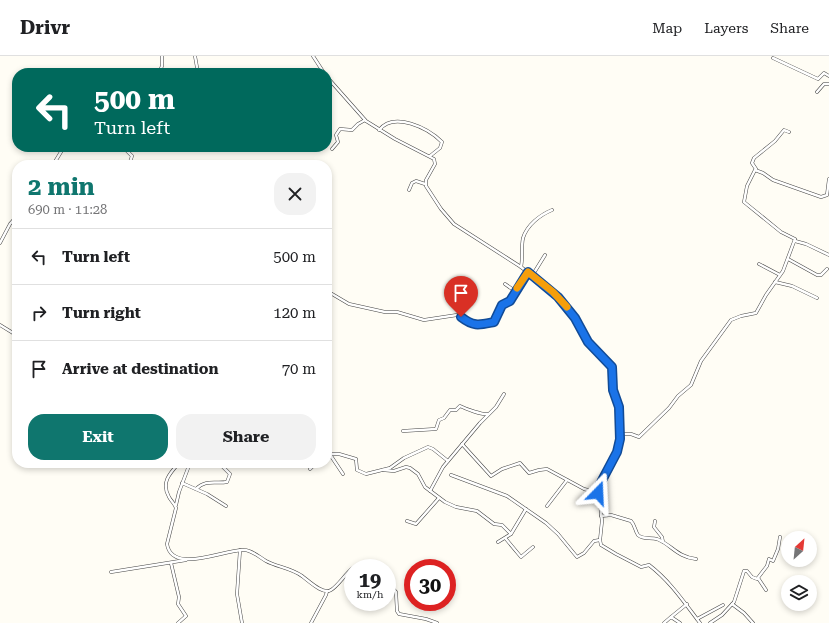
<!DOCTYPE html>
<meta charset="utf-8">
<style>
:root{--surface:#fff;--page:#f2f2f2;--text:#202124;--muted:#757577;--line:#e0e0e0;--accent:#0f766e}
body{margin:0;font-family:"Roboto Serif",serif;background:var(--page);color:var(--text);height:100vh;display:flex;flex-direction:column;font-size:15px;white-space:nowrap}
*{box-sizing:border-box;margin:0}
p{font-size:13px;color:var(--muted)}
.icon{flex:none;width:22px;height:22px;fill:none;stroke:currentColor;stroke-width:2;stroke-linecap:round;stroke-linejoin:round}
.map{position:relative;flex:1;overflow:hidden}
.panel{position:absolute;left:12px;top:104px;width:320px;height:308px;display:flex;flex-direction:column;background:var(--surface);border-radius:16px;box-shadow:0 2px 6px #0003}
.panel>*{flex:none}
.top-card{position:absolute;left:12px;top:12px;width:320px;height:84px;border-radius:16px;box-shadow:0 2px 6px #0003;background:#00695c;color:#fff;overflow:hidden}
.needle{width:26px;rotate:27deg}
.controls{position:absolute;left:781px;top:475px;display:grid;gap:8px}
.controls a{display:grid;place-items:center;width:36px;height:36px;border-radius:50%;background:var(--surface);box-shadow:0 2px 6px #0003;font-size:20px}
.speed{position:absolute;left:344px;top:503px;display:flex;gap:8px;font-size:20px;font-weight:700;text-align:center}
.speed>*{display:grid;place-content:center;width:52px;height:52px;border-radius:50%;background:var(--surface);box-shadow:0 2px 6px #0003;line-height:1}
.speed small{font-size:10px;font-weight:400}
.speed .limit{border:6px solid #d22;background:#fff;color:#111}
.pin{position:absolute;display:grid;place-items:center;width:34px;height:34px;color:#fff;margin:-41px -17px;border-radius:50% 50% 50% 0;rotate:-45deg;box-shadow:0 0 4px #0007}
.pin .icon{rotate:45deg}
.me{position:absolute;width:44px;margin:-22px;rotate:21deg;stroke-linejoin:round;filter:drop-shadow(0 0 3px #0008)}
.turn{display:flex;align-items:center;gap:14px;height:84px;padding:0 16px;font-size:18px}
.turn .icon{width:52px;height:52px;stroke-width:2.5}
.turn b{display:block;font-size:28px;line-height:34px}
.round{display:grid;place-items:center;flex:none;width:42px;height:42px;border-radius:16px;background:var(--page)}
.head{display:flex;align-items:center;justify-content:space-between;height:68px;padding:0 16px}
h1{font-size:24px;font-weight:700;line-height:30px;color:var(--accent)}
.button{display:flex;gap:8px;margin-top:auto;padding:8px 16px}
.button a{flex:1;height:46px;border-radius:16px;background:var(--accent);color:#fff;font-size:16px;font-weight:700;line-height:46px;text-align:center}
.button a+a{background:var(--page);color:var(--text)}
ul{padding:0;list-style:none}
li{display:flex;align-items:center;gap:12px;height:56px;padding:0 16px;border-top:1px solid var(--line)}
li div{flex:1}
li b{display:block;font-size:15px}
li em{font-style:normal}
header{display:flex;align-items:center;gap:24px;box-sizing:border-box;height:56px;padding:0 20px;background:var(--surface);border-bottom:1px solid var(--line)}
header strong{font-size:19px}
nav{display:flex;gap:22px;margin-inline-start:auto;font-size:14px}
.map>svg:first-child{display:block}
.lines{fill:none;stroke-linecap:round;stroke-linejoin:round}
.street-casing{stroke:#444;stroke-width:3.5}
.street{stroke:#fff;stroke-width:2.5}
.route-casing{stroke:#114b97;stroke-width:10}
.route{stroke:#1a73e8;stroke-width:7}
.slow{stroke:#f59e0b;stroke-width:7}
</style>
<header>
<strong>Drivr</strong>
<nav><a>Map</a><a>Layers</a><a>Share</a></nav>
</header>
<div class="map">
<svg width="829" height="567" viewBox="0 0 829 567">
<rect width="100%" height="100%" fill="#fffdf5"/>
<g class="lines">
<!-- street casing -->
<g class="street-casing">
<g id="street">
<path d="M195 0 198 17"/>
<path d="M313 0 324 17"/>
<path d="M773 2 818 23 824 17 829 20"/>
<path d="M159 17 162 10V0"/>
<path d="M327 21 366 65 395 83 434 103 435 108 426 124V130L441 153 454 168 521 211 553 236 571 255 589 286 612 311 613 334 619 351 620 383 617 397 598 432 602 465 600 484 601 489 616 498 641 511 649 509C670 525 684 546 700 567"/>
<path d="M817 36 824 28H829"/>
<path d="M379 74C394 55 428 72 442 86L440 92 430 100"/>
<path d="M123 91 132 100 129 109"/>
<path d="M332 93 338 86 336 79 340 73 352 74 358 68 365 64"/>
<path d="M53 109 64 91"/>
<path d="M756 113 752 107 754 102 775 85 784 74 789 76"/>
<path d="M409 134 412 127 416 125 425 128"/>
<path d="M795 185 806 188 829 199"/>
<path d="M0 187 10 168 17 160"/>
<path d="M788 203 817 219H821L827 213"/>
<path d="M759 208 780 219"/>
<path d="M521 211C523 202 521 191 523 182 527 169 540 159 552 154"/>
<path d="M532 220 545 199"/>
<path d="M775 226 792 230 817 242"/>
<path d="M505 228 515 235 528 216"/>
<path d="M327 235 349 248 385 256H397L424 264 457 259 473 268 481 269 495 265 502 249 510 245 515 235"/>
<path d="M0 269 13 277 17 285"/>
<path d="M403 375 436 373 439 364 444 362 450 354H456L460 350C466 353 482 359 488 358"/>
<path d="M620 378H631L639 381 669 352 678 340 691 329 701 305 731 264 741 260 756 257 766 239 783 215 795 183 781 176 744 146 747 130 755 114 763 117 773 124 821 141 827 139 829 123"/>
<path d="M462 388 491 420 502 413 520 407 529 417 539 414 547 413 584 433 598 437"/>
<path d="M329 397 343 418"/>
<path d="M327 398H339L356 403 357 414 366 418 390 412 404 402 428 391 433 393 448 405"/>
<path d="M179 407C169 418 161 427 169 441 171 445 175 448 176 452L167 488C172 519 225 493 244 494 252 494 259 501 266 505 277 511 291 512 302 520 309 525 323 539 331 534 338 530 345 518 353 512"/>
<path d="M310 413 316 407"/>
<path d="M383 414 394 415 406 411 410 412 418 418 425 431 445 446 456 451 477 455 494 468 502 469 511 478"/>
<path d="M451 419 507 440 546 467 558 478 577 501 584 497 594 485 600 484"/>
<path d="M182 427 207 438 226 450"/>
<path d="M196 433C206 423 215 428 227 426L230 418 219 407"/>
<path d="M430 435 443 411 480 367 496 351 504 338"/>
<path d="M176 449 179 436 190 407"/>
<path d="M547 450 567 424"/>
<path d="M601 460 611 459 631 465C635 469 635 475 638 479 643 484 651 481 657 483 672 489 677 501 696 503"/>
<path d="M407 465 416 468 439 442"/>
<path d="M655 465 654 471 662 481 663 486"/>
<path d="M506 483 521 501 533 491"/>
<path d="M498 486 511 478 526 453"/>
<path d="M240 494 237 538 242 567"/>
<path d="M171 507 179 541 178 548 186 560 178 567"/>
<path d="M354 512 360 510 368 512"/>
<path d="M111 516 186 504"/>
<path d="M758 522 766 534"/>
<path d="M387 526 396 536 397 555 399 558 426 563 437 567"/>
<path d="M732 548 744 557 753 567"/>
<path d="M671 561 687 548"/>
<path d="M697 563 723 549"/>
<path d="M311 567 326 539 327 535"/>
<path d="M664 567 671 561 680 567"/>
<path d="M710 567 722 559 734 546 744 515H747L752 521 757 523 767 510 769 503 773 505 778 493 780 481"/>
</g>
</g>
<!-- street -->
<use href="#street" class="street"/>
</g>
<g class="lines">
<!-- route casing -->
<g class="route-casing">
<path id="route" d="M461 261C474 271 479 269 494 266L502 249 510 245 528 216 558 241 575 262 588 286 612 311 613 334 619 351 620 383 617 396 598 432V437"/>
</g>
<!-- route -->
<use href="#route" class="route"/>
<!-- slow -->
<path class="slow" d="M517 232 528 216 553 236 567 251"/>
</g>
</svg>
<div class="controls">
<a><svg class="needle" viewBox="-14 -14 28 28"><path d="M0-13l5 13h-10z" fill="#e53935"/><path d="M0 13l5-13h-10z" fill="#757577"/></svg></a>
<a><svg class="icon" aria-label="layers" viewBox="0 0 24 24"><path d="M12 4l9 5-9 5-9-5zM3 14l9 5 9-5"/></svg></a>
</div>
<div class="speed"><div>19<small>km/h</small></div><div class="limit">30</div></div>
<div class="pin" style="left:461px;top:261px;background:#d93025"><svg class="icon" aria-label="arrive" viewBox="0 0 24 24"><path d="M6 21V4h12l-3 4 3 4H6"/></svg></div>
<svg class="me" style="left:598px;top:437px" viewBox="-20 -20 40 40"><path d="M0-17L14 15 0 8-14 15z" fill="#1a73e8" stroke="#fff" stroke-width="4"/></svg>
<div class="top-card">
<div class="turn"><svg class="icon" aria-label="left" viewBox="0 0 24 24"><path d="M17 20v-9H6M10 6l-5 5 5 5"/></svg><div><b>500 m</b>Turn left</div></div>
</div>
<section class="panel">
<div class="head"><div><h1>2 min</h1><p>690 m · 11:28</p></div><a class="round"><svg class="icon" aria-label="close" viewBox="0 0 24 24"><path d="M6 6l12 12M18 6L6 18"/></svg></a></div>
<ul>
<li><svg class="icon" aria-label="left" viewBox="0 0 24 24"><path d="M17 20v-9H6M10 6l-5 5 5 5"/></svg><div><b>Turn left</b></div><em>500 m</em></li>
<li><svg class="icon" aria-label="right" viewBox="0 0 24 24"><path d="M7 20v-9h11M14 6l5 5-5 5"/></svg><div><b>Turn right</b></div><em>120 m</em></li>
<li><svg class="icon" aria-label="arrive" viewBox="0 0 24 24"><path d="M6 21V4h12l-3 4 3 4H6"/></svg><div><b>Arrive at destination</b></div><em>70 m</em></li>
</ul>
<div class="button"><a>Exit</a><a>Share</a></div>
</section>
</div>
